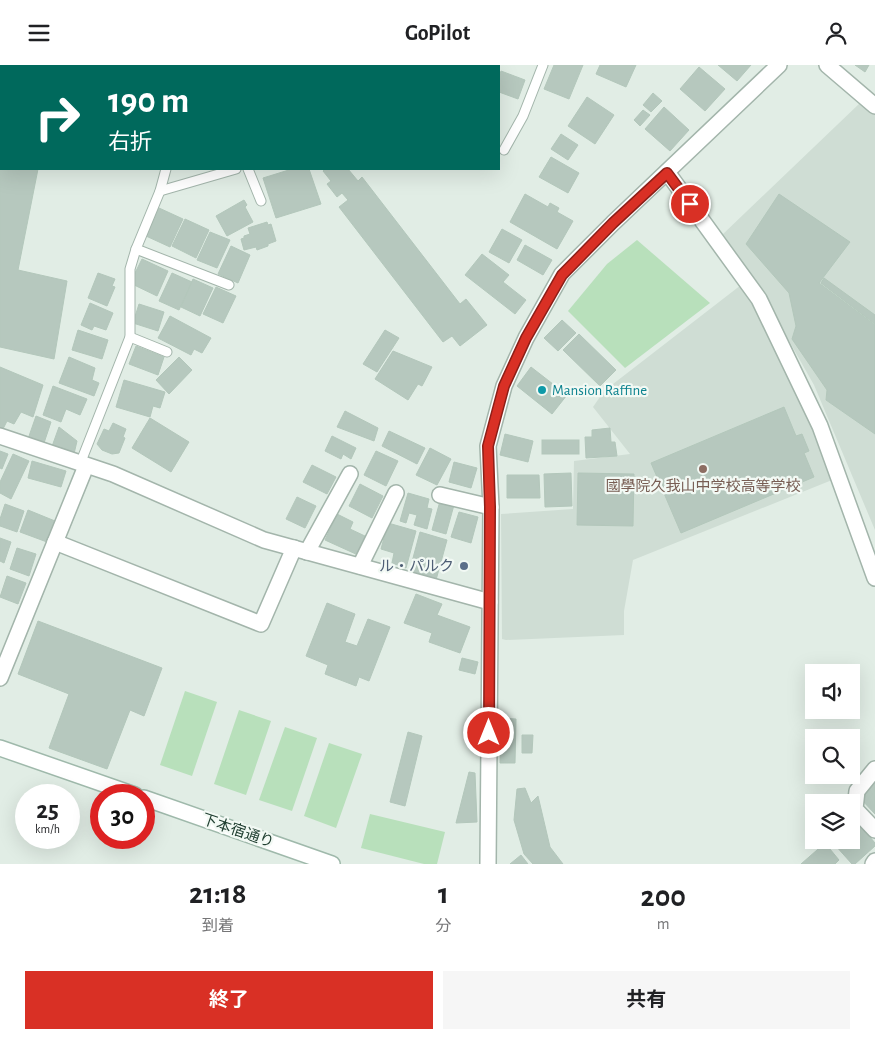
<!DOCTYPE html>
<html lang="ja">
<meta charset="utf-8">
<style>
:root{--surface:#fff;--page:#f6f6f6;--text:#202124;--muted:#757577;--accent:#d93025}
body{margin:0;font-family:"Alegreya Sans","Noto Sans JP",sans-serif;background:var(--page);color:var(--text);height:100vh;display:flex;flex-direction:column;font-size:19px;white-space:nowrap}
*{box-sizing:border-box;margin:0}
p{font-size:16px;color:var(--muted)}
.icon{flex:none;width:28px;height:28px;fill:none;stroke:currentColor;stroke-width:2;stroke-linecap:round;stroke-linejoin:round}
.map{position:relative;height:799px;overflow:hidden}
.panel{display:flex;flex-direction:column;background:var(--surface);flex:1}
.panel>*{flex:none}
.hud{position:absolute;left:0px;top:0px;width:500px;height:105px;box-shadow:0 5px 20px #0002;background:#00695c;color:#fff;overflow:hidden}
.tools{position:absolute;left:805px;top:599px;display:grid;gap:10px}
.tools a{display:grid;place-items:center;width:55px;height:55px;border-radius:0px;background:var(--surface);box-shadow:0 5px 20px #0002;font-size:25px}
.speed{position:absolute;left:15px;top:719px;display:flex;gap:10px;font-size:25px;font-weight:700;text-align:center}
.speed>*{display:grid;place-content:center;width:65px;height:65px;border-radius:50%;background:var(--surface);box-shadow:0 5px 20px #0002;line-height:1}
.speed small{font-size:12px;font-weight:400}
.speed .limit{border:8px solid #d22;background:#fff;color:#111}
.pin{position:absolute;display:grid;place-items:center;width:42px;height:42px;color:#fff;margin:-21px;border:2px solid #fff;border-radius:50%;box-shadow:0 1px 5px #0007}
.me{position:absolute;width:55px;margin:-28px;rotate:0deg;stroke-linejoin:round;filter:drop-shadow(0 0 4px #0008)}
.turn{display:flex;align-items:center;gap:18px;height:105px;padding:0 25px;font-size:22px}
.turn .icon{width:65px;height:65px;stroke-width:2.5}
.turn b{display:block;font-size:35px;line-height:42px}
.eta{display:flex;justify-content:space-evenly;align-items:center;height:85px;text-align:center}
.eta b{font-size:30px;font-weight:700;line-height:35px}
.button{display:flex;gap:10px;margin-top:auto;padding:10px 25px}
.button a{flex:1;height:58px;border-radius:0px;background:var(--accent);color:#fff;font-size:20px;font-weight:700;line-height:58px;text-align:center}
.button a+a{background:var(--page);color:var(--text)}
header{display:flex;justify-content:space-between;align-items:center;height:65px;padding:0 25px;background:var(--surface);font-size:22px;font-weight:700}
.map>svg:first-child{display:block}
.built{fill:#cfddd4}
.green{fill:#b8e0bb}
.building{fill:#b6c8be;stroke:#b3c7bb}
.lines{fill:none;stroke-linecap:round;stroke-linejoin:round}
.lane-casing{stroke:#a3b5ab;stroke-width:11}
.street-casing{stroke:#a3b5ab;stroke-width:18}
.secondary-casing{stroke:#9fb9ab;stroke-width:18}
.lane{stroke:#fff;stroke-width:9}
.street{stroke:#fff;stroke-width:15}
.secondary{stroke:#fff;stroke-width:15}
.route-casing{stroke:#8d1f18;stroke-width:12}
.route{stroke:#d93025;stroke-width:9}
.culture-dot{fill:#0f9aa8;stroke:#f2f9f4;stroke-width:2}
.education-dot{fill:#8d6e63;stroke:#f2f9f4;stroke-width:2}
.service-dot{fill:#5c6f8a;stroke:#f2f9f4;stroke-width:2}
.labels{text-anchor:middle;dominant-baseline:central;stroke-width:4.5;stroke-linejoin:round;paint-order:stroke}
.culture-label{font-size:15px;fill:#0d838f;stroke:#f2f9f4;text-anchor:start}
.education-label{font-size:15px;fill:#785e54;stroke:#f2f9f4}
.service-label{font-size:15px;fill:#4e5e75;stroke:#f2f9f4;text-anchor:end}
.street-label{font-size:15px;fill:#203f31;stroke:#f2f9f4}
</style>
<header><svg class="icon" aria-label="menu" viewBox="0 0 24 24"><path d="M4 6h16M4 12h16M4 18h16"/></svg>GoPilot<svg class="icon" aria-label="person" viewBox="0 0 24 24"><circle cx="12" cy="8" r="4"/><path d="M4 21q1-7 8-7t8 7"/></svg></header>
<div class="map">
<svg width="875" height="799" viewBox="0 0 875 799">
<rect width="100%" height="100%" fill="#e1ede5"/>
<!-- built -->
<g class="built">
<path d="M860 38 875 50V465L814 320 755 216 722 170Z"/>
<path d="M741 220 802 327 837 413 633 495 624 546V570L506 575 502 574 501 449 573 444 574 396 630 389 593 342 604 326Z"/>
</g>
<!-- green -->
<g class="green">
<path d="M637 175 710 238 625 303 568 246 607 199Z"/>
<path d="M185 626 217 637 192 711 160 700Z"/>
<path d="M239 645 271 656 246 730 214 719Z"/>
<path d="M285 662 317 673 292 746 259 735Z"/>
<path d="M329 678 362 689 336 763 304 751Z"/>
<path d="M370 749 445 767 437 799H424L361 783Z"/>
</g>
<!-- building -->
<g class="building">
<path d="M554 0H583L569 34 544 24Z"/>
<path d="M600 0H636L626 22 596 9Z"/>
<path d="M718 0H751L737 16Z"/>
<path d="M855 0H869L865 7Z"/>
<path d="M699 2 725 24 705 46 680 24Z"/>
<path d="M501 6 525 15 518 34 499 27V12Z"/>
<path d="M653 28 662 36 651 47 643 40Z"/>
<path d="M587 32 614 50 595 79 568 61Z"/>
<path d="M0 34 1 104H38L18 205 67 216 54 294 0 282Z"/>
<path d="M664 42 689 65 670 86 645 64Z"/>
<path d="M643 45 650 50 640 61 634 55Z"/>
<path d="M561 69 578 80 568 95 551 84Z"/>
<path d="M551 92 579 108 568 128 539 112Z"/>
<path d="M292 104H309L321 139 276 153 263 113Z"/>
<path d="M325 104H348L358 116 362 112 460 239 466 234 487 260 460 281 452 271 443 277 339 142 348 135 342 128 337 132 327 119 331 116 323 106Z"/>
<path d="M525 129 548 142 550 138 559 143 557 147 573 156 557 184 510 157Z"/>
<path d="M779 129 850 177 819 218 875 260V369L826 335 827 325 792 274 796 261 789 228 746 179Z"/>
<path d="M244 135 247 140 245 142 253 157 227 171 216 151Z"/>
<path d="M159 143 183 154 170 182 146 171Z"/>
<path d="M185 154 209 165 196 193 172 181Z"/>
<path d="M267 157 268 160 271 159 276 176 268 179V181L257 185 256 182 244 185 241 174 244 173V171L250 169 248 163Z"/>
<path d="M502 164 522 175 509 198 489 187Z"/>
<path d="M210 167 230 175 217 203 197 195Z"/>
<path d="M525 180 552 195 543 210 517 195Z"/>
<path d="M231 181 250 190 238 218 218 209Z"/>
<path d="M482 189 509 210 503 217 526 235 515 249 465 210Z"/>
<path d="M142 194 168 206 157 231 130 218Z"/>
<path d="M98 208 115 214 112 221 115 222 107 241 88 233Z"/>
<path d="M172 208 192 217 179 245 159 236Z"/>
<path d="M824 213 875 250V259L821 218Z"/>
<path d="M193 214 213 223 200 251 181 242Z"/>
<path d="M216 222 236 231 223 258 203 249Z"/>
<path d="M90 238 113 248 106 265 94 261 92 265 81 260Z"/>
<path d="M139 239 164 247 158 266 133 258Z"/>
<path d="M170 251 211 273 202 288 194 284 191 290 158 273Z"/>
<path d="M562 255 576 268 558 286 544 273Z"/>
<path d="M78 265 108 275 102 294 72 285Z"/>
<path d="M385 265 399 273 377 307 363 299Z"/>
<path d="M579 269 616 305 600 321 563 285Z"/>
<path d="M136 281 164 292 158 310 129 299Z"/>
<path d="M393 286 432 302 422 321 418 319 408 335 375 314Z"/>
<path d="M69 292 95 303 92 315 99 318 94 331 59 318Z"/>
<path d="M179 292 192 305 169 329 156 315Z"/>
<path d="M0 302 43 320 33 352 21 347 14 359 7 356 0 370Z"/>
<path d="M531 302 567 330 552 349 517 321Z"/>
<path d="M124 315 165 327 160 343 153 341 150 352 116 342Z"/>
<path d="M53 321 87 334 80 350 66 344 61 357 43 350Z"/>
<path d="M784 342 796 371 802 369 809 386 804 388 814 412 681 468 651 398Z"/>
<path d="M345 346 378 363 374 376 337 362Z"/>
<path d="M36 351 51 357 43 381 28 374Z"/>
<path d="M150 353 189 377 171 407 132 383Z"/>
<path d="M113 358 126 364 123 372 125 373 119 388 112 389 102 385 97 379 104 364 109 366Z"/>
<path d="M59 362 77 376 74 389 50 387Z"/>
<path d="M610 363 611 377H615L617 391 586 393 585 372H592V365Z"/>
<path d="M389 366 425 383 417 399 382 381Z"/>
<path d="M505 369 533 376 528 397 500 390Z"/>
<path d="M332 371 356 383 351 394 343 389 341 394 325 386Z"/>
<rect x="542" y="375" width="37" height="14"/>
<path d="M430 383 451 394 437 420 416 410Z"/>
<path d="M0 386 8 389 2 404 0 403Z"/>
<path d="M376 386 398 396 386 421 364 410Z"/>
<path d="M13 389 29 396 11 434 0 428V417Z"/>
<path d="M32 396 66 406 61 422 28 413Z"/>
<path d="M454 397 477 403 471 423 449 417Z"/>
<path d="M312 400 336 412 327 429 303 417Z"/>
<path d="M571 408 572 441 545 442 544 409Z"/>
<path d="M578 408 634 409 633 461 577 460Z"/>
<path d="M507 410H539L540 433H507Z"/>
<path d="M360 419 383 431 372 453 349 441Z"/>
<path d="M408 428 429 434 427 443 432 444 427 464 414 460 417 450 409 448 406 458 400 456Z"/>
<path d="M297 432 316 441 305 463 286 454Z"/>
<path d="M440 436 454 440 446 469 432 465Z"/>
<path d="M5 439 24 446 17 467 0 461V454Z"/>
<path d="M28 445 55 456 47 477 20 467Z"/>
<path d="M459 447 478 452 471 478 451 472Z"/>
<path d="M337 449 353 457 350 464 367 472 358 490 325 475Z"/>
<path d="M388 458 416 466 406 503 392 498 394 488 381 484Z"/>
<path d="M420 467 447 475 436 515 409 508Z"/>
<path d="M0 473 11 477 4 498 0 496Z"/>
<path d="M17 483 36 489 29 511 10 504Z"/>
<path d="M7 511 26 518 18 539 0 532Z"/>
<path d="M416 529 442 539 437 550 470 562 460 588 429 577 432 568 404 558Z"/>
<path d="M327 538 355 549 345 577 357 581 368 554 390 562 369 616 359 612 356 621 325 609 328 600 306 591Z"/>
<path d="M38 556 162 603 144 651 130 645 107 704 49 683 69 629 18 609Z"/>
<path d="M462 593 478 597 475 609 459 605Z"/>
<path d="M501 653 516 654 515 698H500Z"/>
<path d="M408 667 422 671 405 741 390 737Z"/>
<path d="M522 670H533L532 688H522Z"/>
<path d="M469 707 475 708 477 757 456 758Z"/>
<path d="M875 718V749L860 733Z"/>
<path d="M525 723 531 738 538 731 550 782 563 799H533L524 789 514 755 517 724Z"/>
<path d="M859 759 875 778V781L855 799H852L835 780 841 775H851V766Z"/>
<path d="M825 778 839 795 835 799H801Z"/>
<path d="M521 790 528 799H510Z"/>
</g>
<g class="lines">
<!-- lane casing -->
<g class="lane-casing">
<g id="lane">
<path d="M194 1V0"/>
<path d="M504 85 523 51 543 0"/>
<path d="M248 104 261 136"/>
<path d="M160 126 236 104"/>
<path d="M136 184 229 220"/>
<path d="M130 272 167 287"/>
<path d="M80 399 130 272V204L136 184 160 126 166 104"/>
</g>
</g>
<!-- street casing -->
<g class="street-casing">
<g id="street">
<path d="M827 0 875 41"/>
<path d="M667 107 759 234 820 361 875 513"/>
<path d="M0 371 113 409 264 475 490 537"/>
<path d="M440 430 491 442"/>
<path d="M55 477 261 559 294 483"/>
<path d="M307 487 350 409"/>
<path d="M360 501 396 428"/>
<path d="M0 613 86 401"/>
<path d="M875 704 857 726 855 744 875 765"/>
<path d="M488 799 491 442 488 381 504 321 526 273 562 209 613 158 779 0"/>
<path d="M873 799 875 796"/>
</g>
</g>
<!-- secondary casing -->
<g class="secondary-casing">
<g id="secondary">
<path d="M0 683 135 730"/>
<path d="M144 733 332 799"/>
</g>
</g>
<!-- lane -->
<use href="#lane" class="lane"/>
<!-- street -->
<use href="#street" class="street"/>
<!-- secondary -->
<use href="#secondary" class="secondary"/>
</g>
<g class="lines">
<!-- route casing -->
<g class="route-casing">
<path id="route" d="M489 668 490 442 488 381 504 321 526 273 562 210 613 158 667 108 690 139"/>
</g>
<!-- route -->
<use href="#route" class="route"/>
</g>
<!-- markers -->
<circle class="culture-dot" cx="542" cy="325" r="5"/>
<circle class="education-dot" cx="703" cy="404" r="5"/>
<circle class="service-dot" cx="464" cy="501" r="5"/>
<g class="labels">
<!-- culture labels -->
<g class="culture-label">
<text x="552" y="325">Mansion Raffine</text>
</g>
<!-- education labels -->
<g class="education-label">
<text x="703" y="421">國學院久我山中学校高等学校</text>
</g>
<!-- service labels -->
<g class="service-label">
<text x="454" y="501">ル・パルク</text>
</g>
<!-- street labels -->
<g class="street-label">
<text transform="translate(238 766) rotate(19)">下本宿通り</text>
</g>
</g>
</svg>
<div class="tools">
<a><svg class="icon" aria-label="sound" viewBox="0 0 24 24"><path d="M4 9h4l5-4v14l-5-4H4zM17 9q2 3 0 6"/></svg></a>
<a><svg class="icon" aria-label="search" viewBox="0 0 24 24"><circle cx="10" cy="10" r="6"/><path d="M15 15l6 6"/></svg></a>
<a><svg class="icon" aria-label="layers" viewBox="0 0 24 24"><path d="M12 4l9 5-9 5-9-5zM3 14l9 5 9-5"/></svg></a>
</div>
<div class="speed"><div>25<small>km/h</small></div><div class="limit">30</div></div>
<div class="pin" style="left:690px;top:139px;background:#d93025"><svg class="icon" aria-label="arrive" viewBox="0 0 24 24"><path d="M6 21V4h12l-3 4 3 4H6"/></svg></div>
<svg class="me" style="left:489px;top:668px" viewBox="-20 -20 40 40"><circle r="17" fill="#d93025" stroke="#fff" stroke-width="3"/><path d="M0-11L8 9 0 5-8 9z" fill="#fff"/></svg>
<div class="hud">
<div class="turn"><svg class="icon" aria-label="right" viewBox="0 0 24 24"><path d="M7 20v-9h11M14 6l5 5-5 5"/></svg><div><b>190 m</b>右折</div></div>
</div>
</div>
<section class="panel">
<div class="eta">
<div><b>21:18</b><p>到着</p></div>
<div><b>1</b><p>分</p></div>
<div><b>200</b><p>m</p></div>
</div>
<div class="button"><a>終了</a><a>共有</a></div>
</section>
